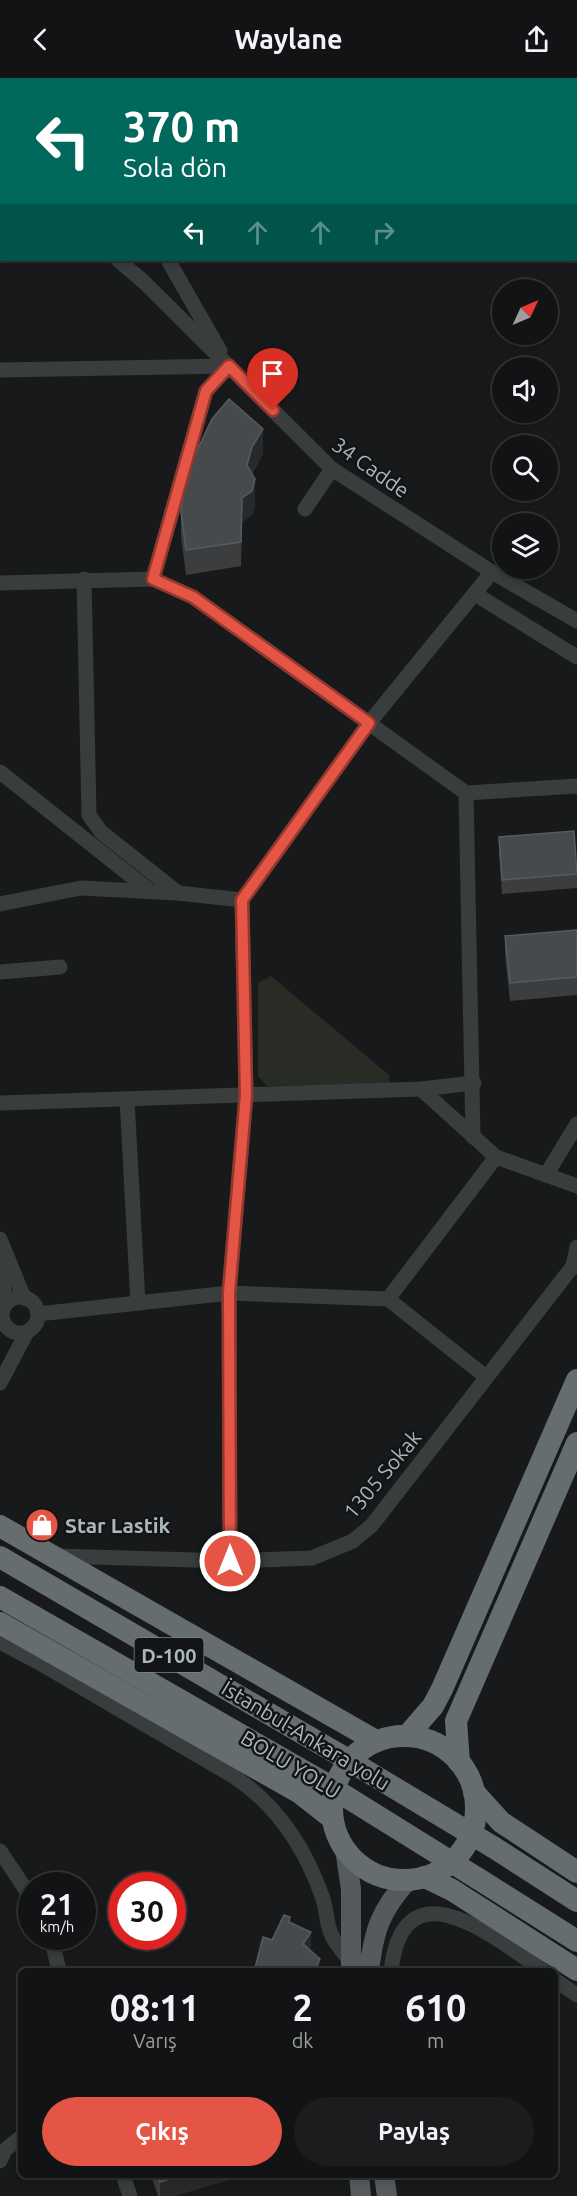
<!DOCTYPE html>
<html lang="tr">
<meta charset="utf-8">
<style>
:root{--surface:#121314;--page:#1b1c1d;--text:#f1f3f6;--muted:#9c9ea0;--line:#313234;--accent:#e45545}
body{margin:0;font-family:Ubuntu,sans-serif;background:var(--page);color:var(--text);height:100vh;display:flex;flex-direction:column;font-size:22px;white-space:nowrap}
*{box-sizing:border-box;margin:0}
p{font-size:20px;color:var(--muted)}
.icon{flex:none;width:33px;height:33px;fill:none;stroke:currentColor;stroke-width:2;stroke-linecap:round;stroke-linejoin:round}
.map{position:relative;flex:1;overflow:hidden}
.details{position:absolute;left:18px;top:1890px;width:540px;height:210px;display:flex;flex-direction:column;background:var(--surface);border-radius:9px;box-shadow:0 3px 9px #0003,0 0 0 2px var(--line)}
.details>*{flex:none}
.banner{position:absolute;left:0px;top:0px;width:578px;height:183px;box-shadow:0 3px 9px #0003,0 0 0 2px var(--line);background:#00695c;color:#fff;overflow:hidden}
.needle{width:39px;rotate:46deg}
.controls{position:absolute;left:492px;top:201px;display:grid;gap:12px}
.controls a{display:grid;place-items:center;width:66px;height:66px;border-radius:50%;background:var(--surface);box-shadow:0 3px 9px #0003,0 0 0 2px var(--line);font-size:30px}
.speed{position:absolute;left:18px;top:1794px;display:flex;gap:12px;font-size:30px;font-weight:700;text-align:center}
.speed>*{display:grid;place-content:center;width:78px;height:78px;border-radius:50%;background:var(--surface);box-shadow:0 3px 9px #0003,0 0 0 2px var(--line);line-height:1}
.speed small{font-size:15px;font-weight:400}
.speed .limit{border:9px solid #d22;background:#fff;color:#111}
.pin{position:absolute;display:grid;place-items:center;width:51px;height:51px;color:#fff;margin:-62px -26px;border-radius:50% 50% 50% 0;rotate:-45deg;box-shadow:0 0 6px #0007}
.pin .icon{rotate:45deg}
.me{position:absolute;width:66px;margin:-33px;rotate:0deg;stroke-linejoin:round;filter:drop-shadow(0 0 4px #0008)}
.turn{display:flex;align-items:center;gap:21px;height:126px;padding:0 24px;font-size:27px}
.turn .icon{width:78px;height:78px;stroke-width:2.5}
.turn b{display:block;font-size:42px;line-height:51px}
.lanes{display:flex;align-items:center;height:57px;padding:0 24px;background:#0003;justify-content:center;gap:30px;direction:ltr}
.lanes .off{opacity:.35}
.eta{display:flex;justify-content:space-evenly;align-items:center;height:102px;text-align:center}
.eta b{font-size:36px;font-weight:700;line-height:42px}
.cta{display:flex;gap:12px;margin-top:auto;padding:12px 24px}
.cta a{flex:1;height:69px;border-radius:36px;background:var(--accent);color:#fff;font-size:24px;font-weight:700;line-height:69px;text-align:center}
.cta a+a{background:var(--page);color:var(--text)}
header{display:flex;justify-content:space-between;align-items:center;height:78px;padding:0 24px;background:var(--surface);font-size:27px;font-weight:700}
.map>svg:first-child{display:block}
.green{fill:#282c24}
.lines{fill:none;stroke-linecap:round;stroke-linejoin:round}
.minor{stroke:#393d3e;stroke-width:15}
.major{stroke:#555b5d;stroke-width:20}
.highway{stroke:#656d6f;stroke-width:22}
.highway-bridge{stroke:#656d6f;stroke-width:22}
.wall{fill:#3b3d3f}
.shaded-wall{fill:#28292b}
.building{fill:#474a4c;stroke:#575b5d;stroke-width:1.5}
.route-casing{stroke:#94372d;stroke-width:15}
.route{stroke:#e45545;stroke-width:10}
.labels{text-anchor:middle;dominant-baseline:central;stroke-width:5;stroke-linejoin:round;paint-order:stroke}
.shield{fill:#131415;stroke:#7d8687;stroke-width:1.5}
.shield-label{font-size:20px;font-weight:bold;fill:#abb7b8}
.street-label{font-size:21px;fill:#abb7b8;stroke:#131415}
.poi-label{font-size:21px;font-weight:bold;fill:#abb7b8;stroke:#131415;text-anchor:start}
</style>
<header><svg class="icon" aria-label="back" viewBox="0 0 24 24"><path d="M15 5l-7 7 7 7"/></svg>Waylane<svg class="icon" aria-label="share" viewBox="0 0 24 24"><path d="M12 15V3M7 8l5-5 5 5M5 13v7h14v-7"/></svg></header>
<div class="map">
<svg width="577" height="2118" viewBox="0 0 577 2118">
<rect width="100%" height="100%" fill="#18191a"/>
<!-- green -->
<path class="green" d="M271 898 389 997 390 1006 267 1008 258 998V905Z"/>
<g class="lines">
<!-- minor -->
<g class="minor">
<path d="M0 0 2 2"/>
<path d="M0 105 2 106"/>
<path d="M118 182 144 204 332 391 492 494 577 543"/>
<path d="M168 182 220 273"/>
<path d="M0 292 229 288"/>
<path d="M305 431 332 391"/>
<path d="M84 501 89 737 101 754 178 815"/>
<path d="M153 501 206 313 229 288"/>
<path d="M0 505 153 501 193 519 466 715 473 1059"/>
<path d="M475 516 577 579"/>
<path d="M0 694 150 813"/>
<path d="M466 715 577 708"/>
<path d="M0 826 81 810 178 815 242 822"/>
<path d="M0 894 60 889"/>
<path d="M421 1011 496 1079 577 1108"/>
<path d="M127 1021 138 1225"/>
<path d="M0 1025 421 1011 474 1005"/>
<path d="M546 1097 577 1046"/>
<path d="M0 1161 24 1220"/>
<path d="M0 1185 6 1226"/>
<circle cx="20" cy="1237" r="18"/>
<path d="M388 1221 496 1079"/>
<path d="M38 1236 229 1215 388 1221 486 1299"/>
<path d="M0 1305 27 1254"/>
<path d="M56 1478 230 1483 312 1480 353 1463 372 1447 573 1188 577 1169"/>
<path d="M230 1483 229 1215 246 1017 242 822 369 645 492 494"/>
<path d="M0 1564 38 1584 233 1698C276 1726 305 1770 322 1818 327 1830 326 1847 332 1858 336 1867 345 1876 351 1884"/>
<path d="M0 1773 32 1821"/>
<path d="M51 1858 59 1893"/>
<path d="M391 1893C403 1784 494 1858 543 1893"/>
<path d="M555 1902 577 1917"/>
<path d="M0 2083 5 2072 21 2059"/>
<path d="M123 2097 130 2118"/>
</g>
<!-- major -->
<g class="major">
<path d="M345 1771 351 1811V1893"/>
<path d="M369 1893C374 1852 380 1833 408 1802"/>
<path d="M359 2097 361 2118"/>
<path d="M384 2097 387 2118"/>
</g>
<!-- highway -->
<g class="highway">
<path d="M0 1448 376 1663"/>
<path d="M0 1479 338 1676"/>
<path d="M0 1519 321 1703"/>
<path d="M0 1545 300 1715 332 1740"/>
<path d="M408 1657 433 1628 442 1611 577 1302"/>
<circle cx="404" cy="1730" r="72"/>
<path d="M459 1684 456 1643 577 1365"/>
<path d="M474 1714 501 1744 577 1794"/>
<path d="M493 1769 577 1823"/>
<path d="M425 1799 452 1812 577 1892"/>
<path d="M477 1800 577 1863"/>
</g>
<!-- highway-bridge -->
<g class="highway-bridge">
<path d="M338 1676 493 1769"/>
<path d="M321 1703 477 1800"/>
</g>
</g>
<!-- wall -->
<g class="wall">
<path d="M263 375 252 396 255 426 252 437 242 444 241 488 186 497 181 458V434L191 385Z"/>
<path d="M499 759 577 796V810L502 816 499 773Z"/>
<path d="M577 852V917L510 923 505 876V858Z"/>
<path d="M290 1844 310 1872 320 1893H255V1890L272 1862Z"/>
<path d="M151 2097H245L174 2118H158Z"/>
<path d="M267 2097H311V2098Z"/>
</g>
<!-- shaded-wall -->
<g class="shaded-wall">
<path d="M263 351V375L252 394 247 411V387L252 369Z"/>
<path d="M255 401V426L252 437 242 444 241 488 242 420Z"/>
<path d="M311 1854V1872L303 1866Z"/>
<path d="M320 1881V1893H314Z"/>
<path d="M183 2097H245L174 2118H160V2104Z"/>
</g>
<!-- building -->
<g class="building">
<path d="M229 321 263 351 252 369 247 387 255 401 252 413 242 420 241 464 186 472 181 434 185 393 191 385 212 341Z"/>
<path d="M574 753 577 796 502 802 499 759Z"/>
<path d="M577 852V899L510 905 505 858Z"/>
<path d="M284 1837 290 1839 289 1844 311 1854 303 1866 320 1881 314 1893H268L255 1890 263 1859 272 1862Z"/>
<path d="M157 2097H183L160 2104Z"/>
</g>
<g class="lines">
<!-- route casing -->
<g class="route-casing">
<path id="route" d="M230 1483 229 1215 246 1017 242 822 369 645 193 519 153 501 206 313 229 288 273 332"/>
</g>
<!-- route -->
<use href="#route" class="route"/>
</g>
<!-- icons -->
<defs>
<g id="shop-disc" transform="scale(1.725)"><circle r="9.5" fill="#e45545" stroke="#131415"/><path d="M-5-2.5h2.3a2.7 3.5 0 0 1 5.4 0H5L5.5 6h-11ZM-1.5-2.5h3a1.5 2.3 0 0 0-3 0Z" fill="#fff"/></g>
</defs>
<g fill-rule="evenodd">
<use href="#shop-disc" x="42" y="1447"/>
</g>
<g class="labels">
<!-- shield labels -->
<rect class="shield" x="134.5" y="1560" width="69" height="34" rx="4.5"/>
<g class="shield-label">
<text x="169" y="1577">D-100</text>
</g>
<!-- street labels -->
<g class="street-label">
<text transform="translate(371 389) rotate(35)">34 Cadde</text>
<text transform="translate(382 1396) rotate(-50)">1305 Sokak</text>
<text transform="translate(306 1657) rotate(31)">İstanbul-Ankara yolu</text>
<text transform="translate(291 1686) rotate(31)">BOLU YOLU</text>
</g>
<!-- poi labels -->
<g class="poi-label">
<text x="65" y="1447">Star Lastik</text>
</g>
</g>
</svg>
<div class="controls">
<a><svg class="needle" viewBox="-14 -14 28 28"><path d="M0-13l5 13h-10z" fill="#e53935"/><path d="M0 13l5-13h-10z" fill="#9c9ea0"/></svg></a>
<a><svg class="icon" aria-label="sound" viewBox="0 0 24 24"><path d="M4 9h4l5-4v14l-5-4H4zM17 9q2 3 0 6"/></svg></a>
<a><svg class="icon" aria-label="search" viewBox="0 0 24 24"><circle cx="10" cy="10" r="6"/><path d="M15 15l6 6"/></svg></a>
<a><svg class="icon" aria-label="layers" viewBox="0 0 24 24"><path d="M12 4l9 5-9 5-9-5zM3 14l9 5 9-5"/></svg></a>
</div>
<div class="speed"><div>21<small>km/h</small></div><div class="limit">30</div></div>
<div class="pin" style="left:273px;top:332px;background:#d93025"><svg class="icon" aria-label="arrive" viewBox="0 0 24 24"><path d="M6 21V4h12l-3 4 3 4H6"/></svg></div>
<svg class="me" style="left:230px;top:1483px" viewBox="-20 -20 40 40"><circle r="17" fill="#e45545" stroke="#fff" stroke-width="3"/><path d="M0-11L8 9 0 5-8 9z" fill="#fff"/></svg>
<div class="banner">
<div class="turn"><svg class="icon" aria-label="left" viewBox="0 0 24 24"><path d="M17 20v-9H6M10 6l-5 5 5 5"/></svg><div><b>370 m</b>Sola dön</div></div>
<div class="lanes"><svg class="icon" aria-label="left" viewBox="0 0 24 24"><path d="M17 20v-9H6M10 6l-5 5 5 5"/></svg><svg class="icon off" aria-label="ahead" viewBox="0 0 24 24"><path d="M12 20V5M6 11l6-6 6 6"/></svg><svg class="icon off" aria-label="ahead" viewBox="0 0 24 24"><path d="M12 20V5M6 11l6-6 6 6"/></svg><svg class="icon off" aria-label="right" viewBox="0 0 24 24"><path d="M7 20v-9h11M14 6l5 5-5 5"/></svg></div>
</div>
<section class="details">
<div class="eta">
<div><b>08:11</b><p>Varış</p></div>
<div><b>2</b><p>dk</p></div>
<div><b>610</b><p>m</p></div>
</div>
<div class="cta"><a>Çıkış</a><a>Paylaş</a></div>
</section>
</div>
